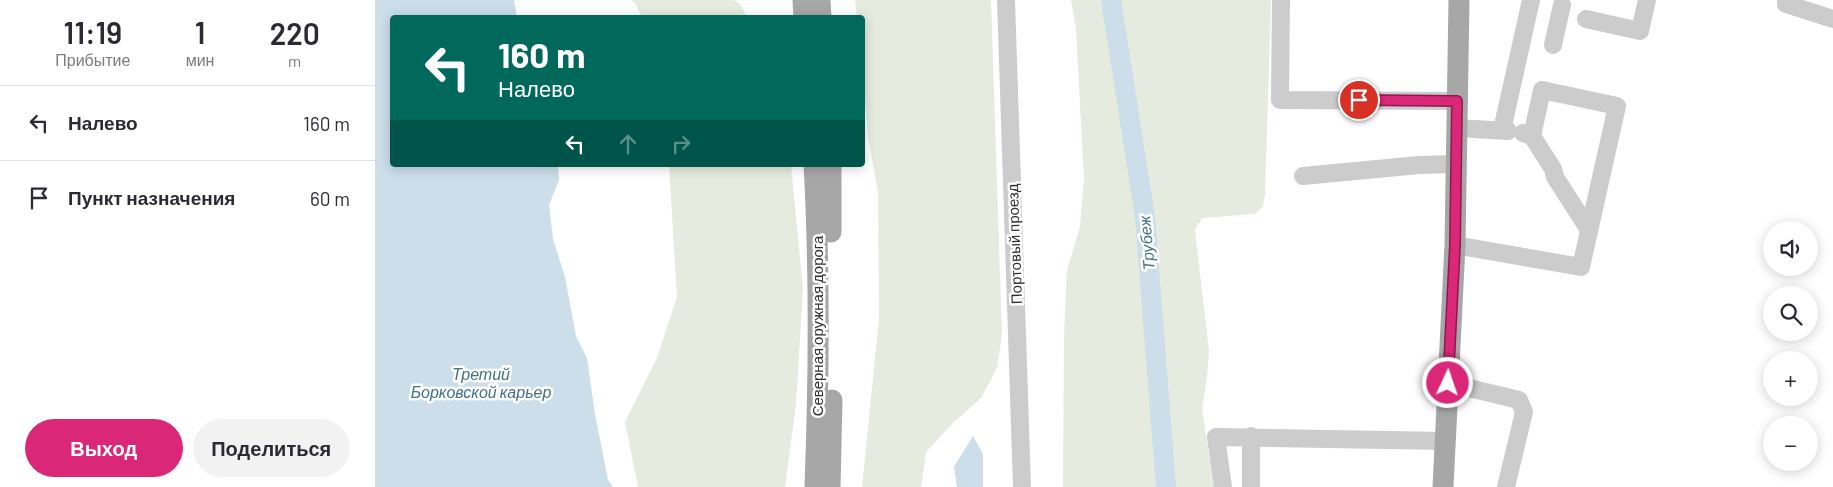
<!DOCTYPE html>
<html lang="ru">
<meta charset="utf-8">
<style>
:root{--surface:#fff;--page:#f2f2f3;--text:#2b2b33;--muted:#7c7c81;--line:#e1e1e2;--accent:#db2777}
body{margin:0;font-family:Barlow,sans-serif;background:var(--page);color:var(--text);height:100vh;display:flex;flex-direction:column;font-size:19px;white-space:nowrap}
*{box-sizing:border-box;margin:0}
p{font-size:16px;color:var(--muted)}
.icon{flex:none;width:28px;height:28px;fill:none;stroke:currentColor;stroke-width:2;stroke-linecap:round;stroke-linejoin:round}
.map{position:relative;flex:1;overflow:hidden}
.panel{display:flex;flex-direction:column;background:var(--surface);width:375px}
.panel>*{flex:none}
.hud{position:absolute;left:15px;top:15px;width:475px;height:152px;border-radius:5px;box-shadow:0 2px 12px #0003;background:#00695c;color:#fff;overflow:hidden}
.fabs{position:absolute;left:1388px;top:221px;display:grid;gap:10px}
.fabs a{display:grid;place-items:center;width:55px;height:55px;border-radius:50%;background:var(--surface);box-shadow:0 2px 12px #0003;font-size:25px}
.pin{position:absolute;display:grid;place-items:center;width:42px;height:42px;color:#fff;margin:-21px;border:2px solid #fff;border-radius:50%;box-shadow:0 1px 5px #0007}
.me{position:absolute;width:55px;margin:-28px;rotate:3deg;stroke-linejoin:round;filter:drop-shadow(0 0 4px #0008)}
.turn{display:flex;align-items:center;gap:18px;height:105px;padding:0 25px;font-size:22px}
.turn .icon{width:65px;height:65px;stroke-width:2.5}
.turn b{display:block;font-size:35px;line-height:42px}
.lanes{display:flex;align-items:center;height:48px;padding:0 25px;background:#0003;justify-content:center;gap:25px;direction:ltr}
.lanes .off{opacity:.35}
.eta{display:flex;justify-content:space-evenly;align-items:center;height:85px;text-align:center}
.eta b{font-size:30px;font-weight:600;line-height:35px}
.cta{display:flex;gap:10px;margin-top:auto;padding:10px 25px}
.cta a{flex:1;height:58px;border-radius:30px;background:var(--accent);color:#fff;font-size:20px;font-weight:600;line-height:58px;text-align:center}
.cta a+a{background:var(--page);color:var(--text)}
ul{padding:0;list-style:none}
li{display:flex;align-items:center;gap:15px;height:75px;padding:0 25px;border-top:1px solid var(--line)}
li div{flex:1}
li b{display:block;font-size:19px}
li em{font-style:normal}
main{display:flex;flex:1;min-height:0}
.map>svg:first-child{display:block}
.green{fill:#e5ebde}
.water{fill:#cbdee9}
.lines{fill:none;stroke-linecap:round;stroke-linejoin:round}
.river{stroke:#cbdee9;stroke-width:20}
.minor{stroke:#ccc;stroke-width:18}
.major{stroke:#a7a7a7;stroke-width:21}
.route-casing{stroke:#8e194d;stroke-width:12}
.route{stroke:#db2777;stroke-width:9}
.labels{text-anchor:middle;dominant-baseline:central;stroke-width:5;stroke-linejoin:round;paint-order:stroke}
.street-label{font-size:15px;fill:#2f2f2f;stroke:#fff}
.water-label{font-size:16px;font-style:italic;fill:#43718a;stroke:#fff}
</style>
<main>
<section class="panel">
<div class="eta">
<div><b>11:19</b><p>Прибытие</p></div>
<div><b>1</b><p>мин</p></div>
<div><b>220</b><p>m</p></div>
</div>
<ul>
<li><svg class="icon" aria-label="left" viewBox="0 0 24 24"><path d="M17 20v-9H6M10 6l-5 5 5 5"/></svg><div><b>Налево</b></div><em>160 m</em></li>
<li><svg class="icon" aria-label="arrive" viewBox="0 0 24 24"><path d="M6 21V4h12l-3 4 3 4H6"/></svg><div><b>Пункт назначения</b></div><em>60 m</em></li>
</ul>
<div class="cta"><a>Выход</a><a>Поделиться</a></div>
</section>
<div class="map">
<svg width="1458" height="487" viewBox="0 0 1458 487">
<rect width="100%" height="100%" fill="#fff"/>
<!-- green -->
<g class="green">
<path d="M256 0H359L365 4 372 17H267L260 3Z"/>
<path d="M480 0H616L627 334 622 368 606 398 578 423 551 452 546 487H487L504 319 503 193 493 136 488 78V18L482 17Z"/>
<path d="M696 0H896L890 195 888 206 880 214 827 218 820 230 834 351 832 377 827 409 839 487H688L689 334 692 270 705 227 709 179 701 29Z"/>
<path d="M294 165H416L428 289 421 404 410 487H263L250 422 282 358 302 297Z"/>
</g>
<!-- water -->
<g class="water">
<path d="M0 0H139L142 17 18 18V165H183L184 180 174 205 178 239 190 277 201 336 212 358 220 414 233 480 238 487H0Z"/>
<path d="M598 436 608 454V487H582L579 467Z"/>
</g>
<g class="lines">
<!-- river -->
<path class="river" d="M736 0 770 217 791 487"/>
<!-- minor -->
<g class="minor">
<path d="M631 0 647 487"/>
<path d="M906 0 905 100 1082 101"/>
<path d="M1411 0V4L1458 19"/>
<path d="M1211 19 1265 31 1272 0"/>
<path d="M1178 45 1187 5"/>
<path d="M1081 128 1133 131"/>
<path d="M1127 130 1156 0"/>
<path d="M1148 133 1157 136 1178 169 1180 177 1214 230"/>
<path d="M928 176 1044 165 1080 164"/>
<path d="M1080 245 1206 267 1242 106 1167 90 1157 136"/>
<path d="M1073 383 1144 400 1149 412 1131 487"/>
<path d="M848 487 841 437 1070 441"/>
<path d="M876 487V436"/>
</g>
<!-- major -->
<g class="major">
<path d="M428 0 429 18"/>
<path d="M445 0 446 18"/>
<path d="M439 165C445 272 444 380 440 487"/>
<path d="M456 165V232"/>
<path d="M455 487 457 400"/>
<path d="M1068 487 1080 245 1084 0"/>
</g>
</g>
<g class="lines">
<!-- route casing -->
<g class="route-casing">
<path id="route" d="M984 100 1082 101 1080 245 1073 383"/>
</g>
<!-- route -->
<use href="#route" class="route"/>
</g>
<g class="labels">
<!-- street labels -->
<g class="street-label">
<text transform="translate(639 244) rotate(-92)">Портовый проезд</text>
<text transform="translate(442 326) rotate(-90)">Северная оружная дорога</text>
</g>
<!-- water labels -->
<g class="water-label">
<text transform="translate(771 243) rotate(-95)">Трубеж</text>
<text x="106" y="373">Третий<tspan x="106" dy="18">Борковской карьер</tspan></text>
</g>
</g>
</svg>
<div class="fabs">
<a><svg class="icon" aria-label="sound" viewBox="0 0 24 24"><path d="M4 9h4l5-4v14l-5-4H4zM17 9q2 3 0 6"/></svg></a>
<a><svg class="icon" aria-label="search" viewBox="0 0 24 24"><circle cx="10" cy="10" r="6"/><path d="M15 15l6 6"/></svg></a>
<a>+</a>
<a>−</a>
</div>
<div class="pin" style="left:984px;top:100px;background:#d93025"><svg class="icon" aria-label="arrive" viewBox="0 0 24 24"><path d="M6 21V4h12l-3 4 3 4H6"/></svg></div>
<svg class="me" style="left:1073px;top:383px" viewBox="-20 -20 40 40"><circle r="17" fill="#db2777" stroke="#fff" stroke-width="3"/><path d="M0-11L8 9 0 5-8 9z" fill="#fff"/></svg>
<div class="hud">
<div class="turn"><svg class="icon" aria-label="left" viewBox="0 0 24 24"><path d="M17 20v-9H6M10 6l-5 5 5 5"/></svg><div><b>160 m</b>Налево</div></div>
<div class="lanes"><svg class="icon" aria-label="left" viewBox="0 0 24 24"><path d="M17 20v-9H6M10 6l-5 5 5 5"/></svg><svg class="icon off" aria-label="ahead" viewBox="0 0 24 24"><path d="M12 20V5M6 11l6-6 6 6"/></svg><svg class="icon off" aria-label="right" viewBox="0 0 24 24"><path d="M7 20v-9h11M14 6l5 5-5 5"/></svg></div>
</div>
</div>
</main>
